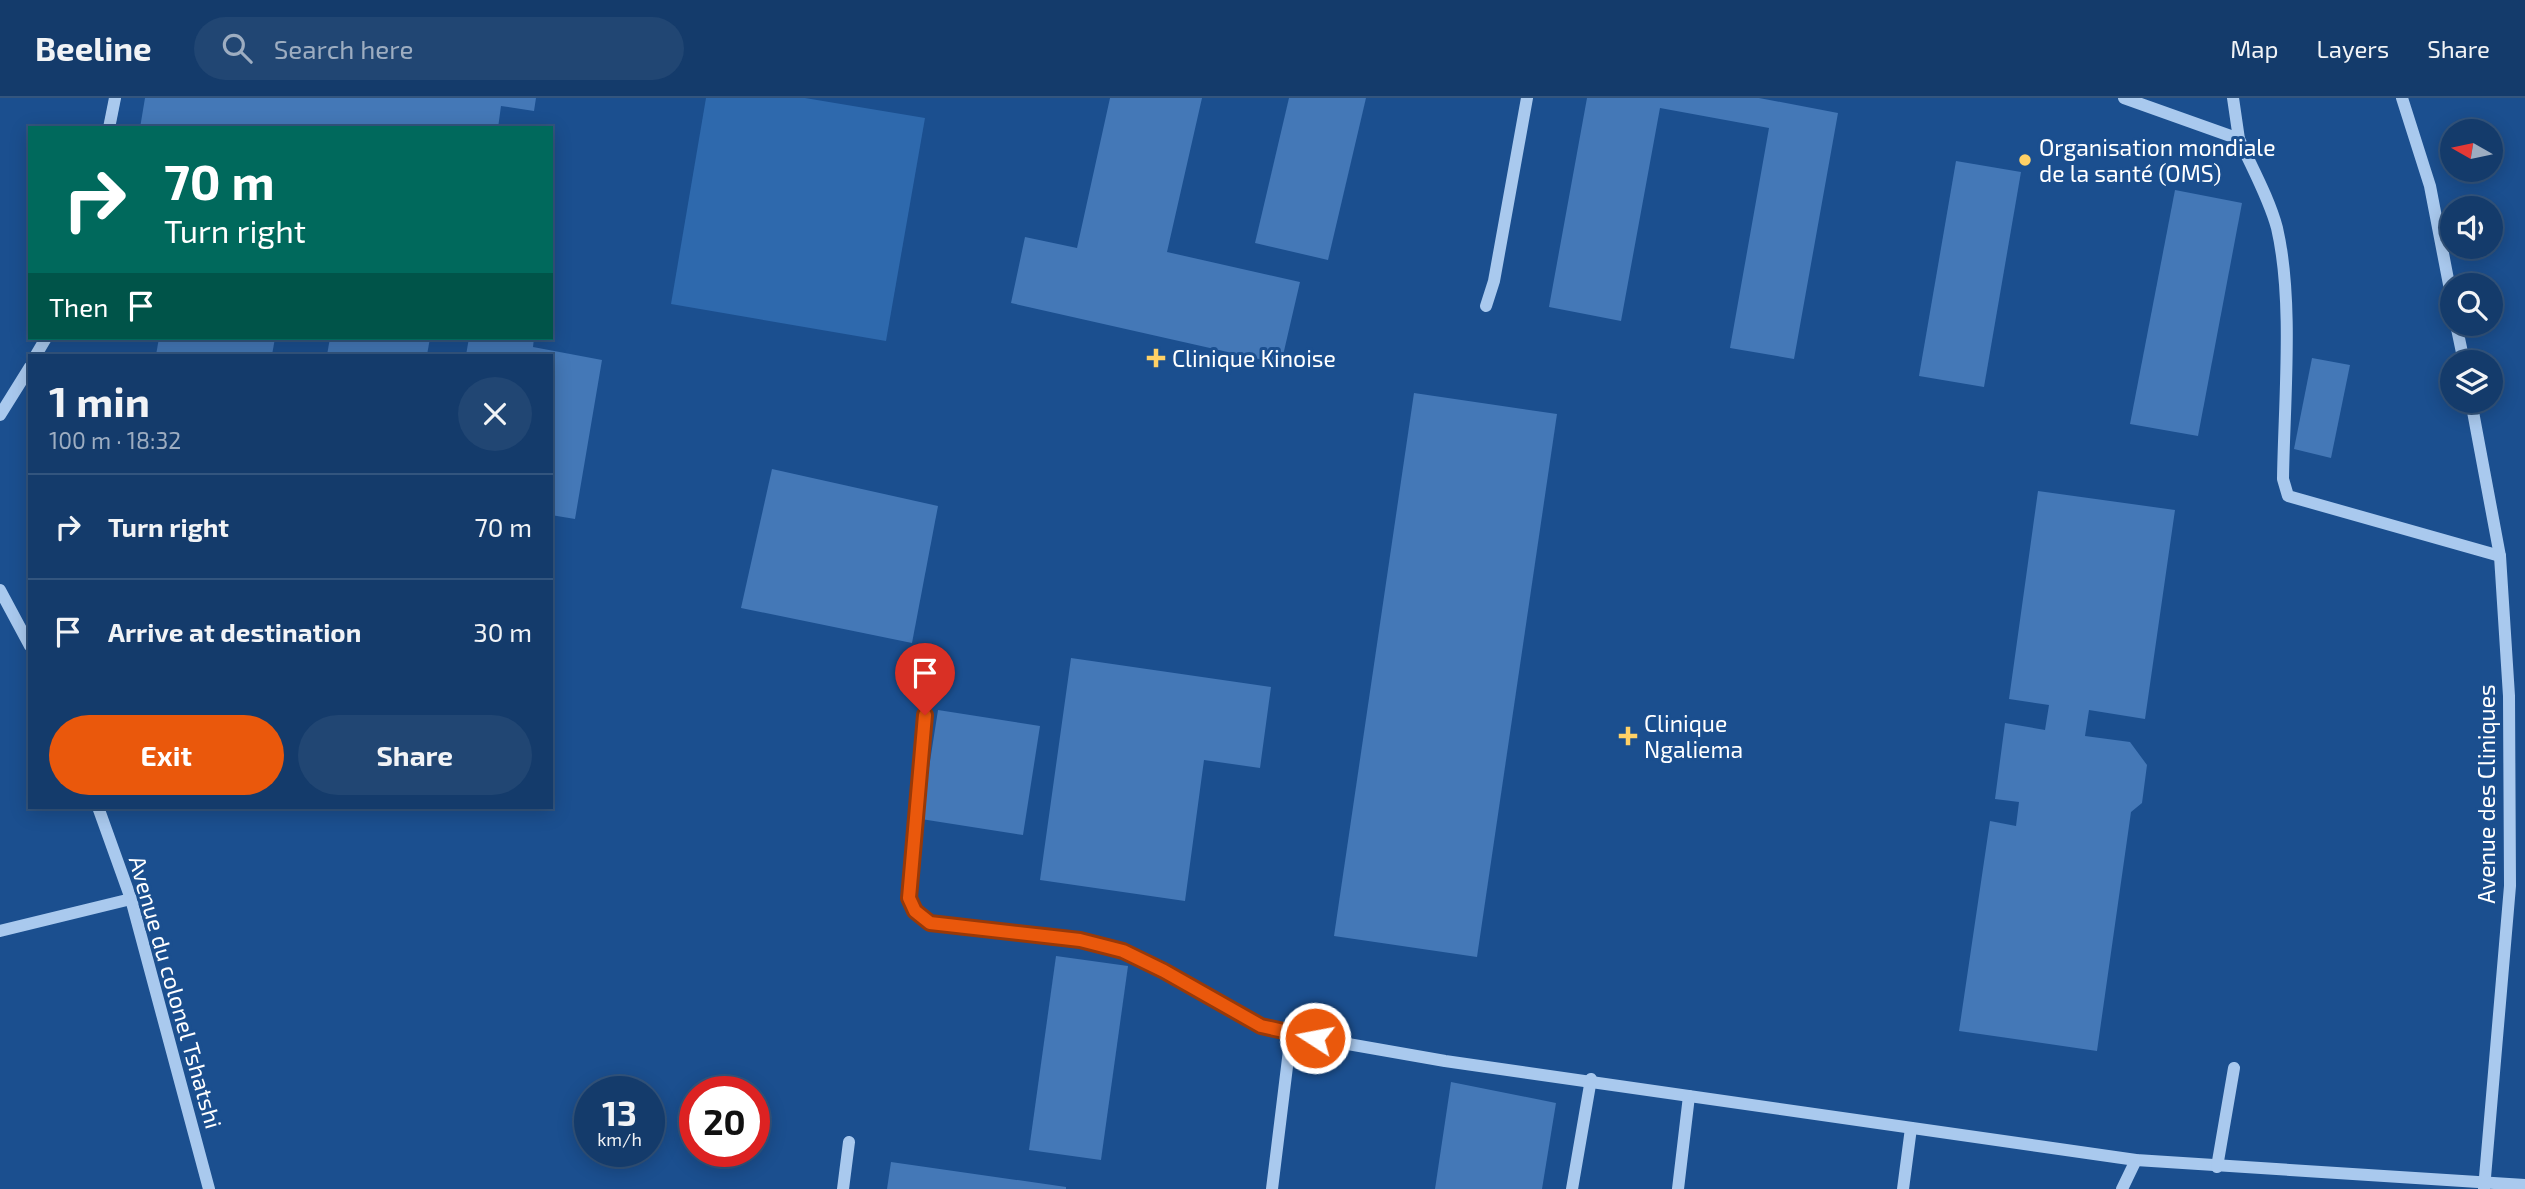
<!DOCTYPE html>
<meta charset="utf-8">
<style>
:root{--surface:#143b6b;--page:#214673;--text:#f1f3f6;--muted:#9dadc1;--line:#33557e;--accent:#ea580c}
body{margin:0;font-family:"Exo 2",sans-serif;background:var(--page);color:var(--text);height:100vh;display:flex;flex-direction:column;font-size:26px;white-space:nowrap}
*{box-sizing:border-box;margin:0}
p{font-size:23px;color:var(--muted)}
.icon{flex:none;width:38px;height:38px;fill:none;stroke:currentColor;stroke-width:2;stroke-linecap:round;stroke-linejoin:round}
.map{position:relative;flex:1;overflow:hidden}
.side{position:absolute;left:28px;top:256px;width:525px;height:455px;display:flex;flex-direction:column;background:var(--surface);border-radius:0px;box-shadow:0 4px 18px #0003,0 0 0 2px var(--line)}
.side>*{flex:none}
.banner{position:absolute;left:28px;top:28px;width:525px;height:214px;border-radius:0px;box-shadow:0 4px 18px #0003,0 0 0 2px var(--line);background:#00695c;color:#fff;overflow:hidden}
.needle{width:46px;rotate:279deg}
.fabs{position:absolute;left:2440px;top:21px;display:grid;gap:14px}
.fabs a{display:grid;place-items:center;width:63px;height:63px;border-radius:50%;background:var(--surface);box-shadow:0 4px 18px #0003,0 0 0 2px var(--line);font-size:35px}
.speed{position:absolute;left:574px;top:978px;display:flex;gap:14px;font-size:35px;font-weight:700;text-align:center}
.speed>*{display:grid;place-content:center;width:91px;height:91px;border-radius:50%;background:var(--surface);box-shadow:0 4px 18px #0003,0 0 0 2px var(--line);line-height:1}
.speed small{font-size:18px;font-weight:400}
.speed .limit{border:10px solid #d22;background:#fff;color:#111}
.pin{position:absolute;display:grid;place-items:center;width:60px;height:60px;color:#fff;margin:-72px -30px;border-radius:50% 50% 50% 0;rotate:-45deg;box-shadow:0 0 7px #0007}
.pin .icon{rotate:45deg}
.me{position:absolute;width:77px;margin:-38px;rotate:281deg;stroke-linejoin:round;filter:drop-shadow(0 0 5px #0008)}
.turn{display:flex;align-items:center;gap:24px;height:147px;padding:0 21px;font-size:32px}
.turn .icon{width:91px;height:91px;stroke-width:2.5}
.turn b{display:block;font-size:49px;line-height:60px}
.then{display:flex;align-items:center;height:66px;padding:0 21px;background:#0003;gap:14px;font-size:26px}
.round{display:grid;place-items:center;flex:none;width:74px;height:74px;border-radius:37px;background:var(--page)}
.head{display:flex;align-items:center;justify-content:space-between;height:119px;padding:0 21px}
h1{font-size:42px;font-weight:700;line-height:52px}
.cta{display:flex;gap:14px;margin-top:auto;padding:14px 21px}
.cta a{flex:1;height:80px;border-radius:42px;background:var(--accent);color:#fff;font-size:28px;font-weight:700;line-height:80px;text-align:center}
.cta a+a{background:var(--page);color:var(--text)}
ul{padding:0;list-style:none}
li{display:flex;align-items:center;gap:21px;height:105px;padding:0 21px;border-top:2px solid var(--line)}
li div{flex:1}
li b{display:block;font-size:26px}
li em{font-style:normal}
header{display:flex;align-items:center;gap:42px;box-sizing:border-box;height:98px;padding:0 35px;background:var(--surface);border-bottom:2px solid var(--line)}
header strong{font-size:33px}
nav{display:flex;gap:38px;margin-inline-start:auto;font-size:24px}
.search{width:490px;height:63px;background:var(--page);display:flex;align-items:center;gap:18px;box-sizing:border-box;padding:0 24px;border-radius:38px;color:var(--muted);font-size:26px}
.map>svg:first-child{display:block}
.green{fill:#2e69ad}
.building{fill:#4478b7}
.lines{fill:none;stroke-linecap:round;stroke-linejoin:round}
.minor{stroke:#a9c9ee;stroke-width:12}
.route-casing{stroke:#983908;stroke-width:18}
.route{stroke:#ea580c;stroke-width:12}
.poi-dot{fill:#ffd166;stroke:#1b4f8f;stroke-width:2.5}
.labels{text-anchor:middle;dominant-baseline:central;stroke-width:6;stroke-linejoin:round;paint-order:stroke}
.poi-label{font-size:23px;fill:#fff;stroke:#1b4f8f;text-anchor:start}
.street-label{font-size:23px;fill:#fff;stroke:#1b4f8f}
</style>
<header>
<strong>Beeline</strong>
<div class="search"><svg class="icon" aria-label="search" viewBox="0 0 24 24"><circle cx="10" cy="10" r="6"/><path d="M15 15l6 6"/></svg>Search here</div>
<nav><a>Map</a><a>Layers</a><a>Share</a></nav>
</header>
<div class="map">
<svg width="2525" height="1091" viewBox="0 0 2525 1091">
<rect width="100%" height="100%" fill="#1b4f8f"/>
<!-- green -->
<path class="green" d="M706 0H805L925 20 886 243 671 206Z"/>
<!-- building -->
<g class="building">
<path d="M145 0H536L534 13 501 8 498 30H140Z"/>
<path d="M1110 0H1202L1167 154 1300 184 1281 266 1011 205 1025 139 1077 150Z"/>
<path d="M1289 0H1366L1328 162 1255 145Z"/>
<path d="M1587 0H1759L1838 15 1794 261 1730 250 1769 30 1660 10 1621 223 1549 209Z"/>
<path d="M1956 63 2021 74 1984 289 1919 278Z"/>
<path d="M2175 92 2242 105 2198 338 2130 326Z"/>
<path d="M159 240H275L272 257H156Z"/>
<path d="M330 240H430L427 257H327Z"/>
<path d="M469 240H534L533 249 602 262 575 421 551 417V257H466Z"/>
<path d="M2312 260 2350 267 2331 360 2294 351Z"/>
<path d="M1414 295 1557 316 1477 859 1334 838Z"/>
<path d="M772 371 938 408 912 545 741 510Z"/>
<path d="M2038 393 2175 412 2145 621 2089 612 2085 638 2130 644 2147 667 2142 705 2131 714 2097 953 1959 933 1990 723 2016 728 2019 704 1995 701 2005 625 2045 632 2049 607 2009 601Z"/>
<path d="M1071 560 1271 589 1260 670 1204 662 1185 803 1040 782Z"/>
<path d="M938 612 1040 628 1023 737 921 721Z"/>
<path d="M1056 858 1128 868 1101 1062 1029 1052Z"/>
<path d="M1451 984 1556 1005 1542 1091H1435Z"/>
<path d="M891 1064 1066 1089V1091H887Z"/>
</g>
<g class="lines">
<!-- minor -->
<g class="minor">
<path d="M2124 0 2239 41C2252 70 2269 100 2277 130 2294 203 2284 305 2283 381L2288 398 2500 458"/>
<path d="M2233 0 2239 41"/>
<path d="M2402 0 2430 88 2452 202"/>
<path d="M109 30 115 0"/>
<path d="M1486 208 1494 183 1527 0"/>
<path d="M2456 226 2464 264"/>
<path d="M36 257 46 240"/>
<path d="M2471 303 2500 458 2509 598 2510 788 2484 1091"/>
<path d="M0 317 30 269"/>
<path d="M0 492 30 548"/>
<path d="M925 617 909 800C918 819 929 825 950 829L1080 842 1123 853 1165 873 1261 928 1291 936 1445 963 2136 1062 2525 1087"/>
<path d="M98 709 131 801 209 1091"/>
<path d="M0 833 131 801"/>
<path d="M2217 1069 2234 970"/>
<path d="M843 1091 849 1044"/>
<path d="M1272 1091 1291 936"/>
<path d="M1572 1091 1591 981"/>
<path d="M1678 1091 1689 998"/>
<path d="M1903 1091 1911 1030"/>
<path d="M2122 1091 2136 1062"/>
</g>
</g>
<g class="lines">
<!-- route casing -->
<g class="route-casing">
<path id="route" d="M925 617 909 800 915 813 930 825 1080 842 1123 853 1164 873 1261 928 1315 940"/>
</g>
<!-- route -->
<use href="#route" class="route"/>
</g>
<!-- markers -->
<g class="poi-dot">
<circle cx="2025" cy="62" r="7"/>
<path d="M1152.5 249.5h7v7h7v7h-7v7h-7v-7h-7v-7h7z"/>
<path d="M1624.5 627.5h7v7h7v7h-7v7h-7v-7h-7v-7h7z"/>
</g>
<g class="labels">
<!-- poi labels -->
<g class="poi-label">
<text x="2039" y="49">Organisation mondiale<tspan x="2039" dy="26">de la santé (OMS)</tspan></text>
<text x="1172" y="260">Clinique Kinoise</text>
<text x="1644" y="625">Clinique<tspan x="1644" dy="26">Ngaliema</tspan></text>
</g>
<!-- street labels -->
<g class="street-label">
<text transform="translate(2486 696) rotate(-90)">Avenue des Cliniques</text>
<text transform="translate(176 894) rotate(74)">Avenue du colonel Tshatshi</text>
</g>
</g>
</svg>
<div class="fabs">
<a><svg class="needle" viewBox="-14 -14 28 28"><path d="M0-13l5 13h-10z" fill="#e53935"/><path d="M0 13l5-13h-10z" fill="#9dadc1"/></svg></a>
<a><svg class="icon" aria-label="sound" viewBox="0 0 24 24"><path d="M4 9h4l5-4v14l-5-4H4zM17 9q2 3 0 6"/></svg></a>
<a><svg class="icon" aria-label="search" viewBox="0 0 24 24"><circle cx="10" cy="10" r="6"/><path d="M15 15l6 6"/></svg></a>
<a><svg class="icon" aria-label="layers" viewBox="0 0 24 24"><path d="M12 4l9 5-9 5-9-5zM3 14l9 5 9-5"/></svg></a>
</div>
<div class="speed"><div>13<small>km/h</small></div><div class="limit">20</div></div>
<div class="pin" style="left:925px;top:617px;background:#d93025"><svg class="icon" aria-label="arrive" viewBox="0 0 24 24"><path d="M6 21V4h12l-3 4 3 4H6"/></svg></div>
<svg class="me" style="left:1315px;top:940px" viewBox="-20 -20 40 40"><circle r="17" fill="#ea580c" stroke="#fff" stroke-width="3"/><path d="M0-11L8 9 0 5-8 9z" fill="#fff"/></svg>
<div class="banner">
<div class="turn"><svg class="icon" aria-label="right" viewBox="0 0 24 24"><path d="M7 20v-9h11M14 6l5 5-5 5"/></svg><div><b>70 m</b>Turn right</div></div>
<div class="then">Then<svg class="icon" aria-label="arrive" viewBox="0 0 24 24"><path d="M6 21V4h12l-3 4 3 4H6"/></svg></div>
</div>
<section class="side">
<div class="head"><div><h1>1 min</h1><p>100 m · 18:32</p></div><a class="round"><svg class="icon" aria-label="close" viewBox="0 0 24 24"><path d="M6 6l12 12M18 6L6 18"/></svg></a></div>
<ul>
<li><svg class="icon" aria-label="right" viewBox="0 0 24 24"><path d="M7 20v-9h11M14 6l5 5-5 5"/></svg><div><b>Turn right</b></div><em>70 m</em></li>
<li><svg class="icon" aria-label="arrive" viewBox="0 0 24 24"><path d="M6 21V4h12l-3 4 3 4H6"/></svg><div><b>Arrive at destination</b></div><em>30 m</em></li>
</ul>
<div class="cta"><a>Exit</a><a>Share</a></div>
</section>
</div>
